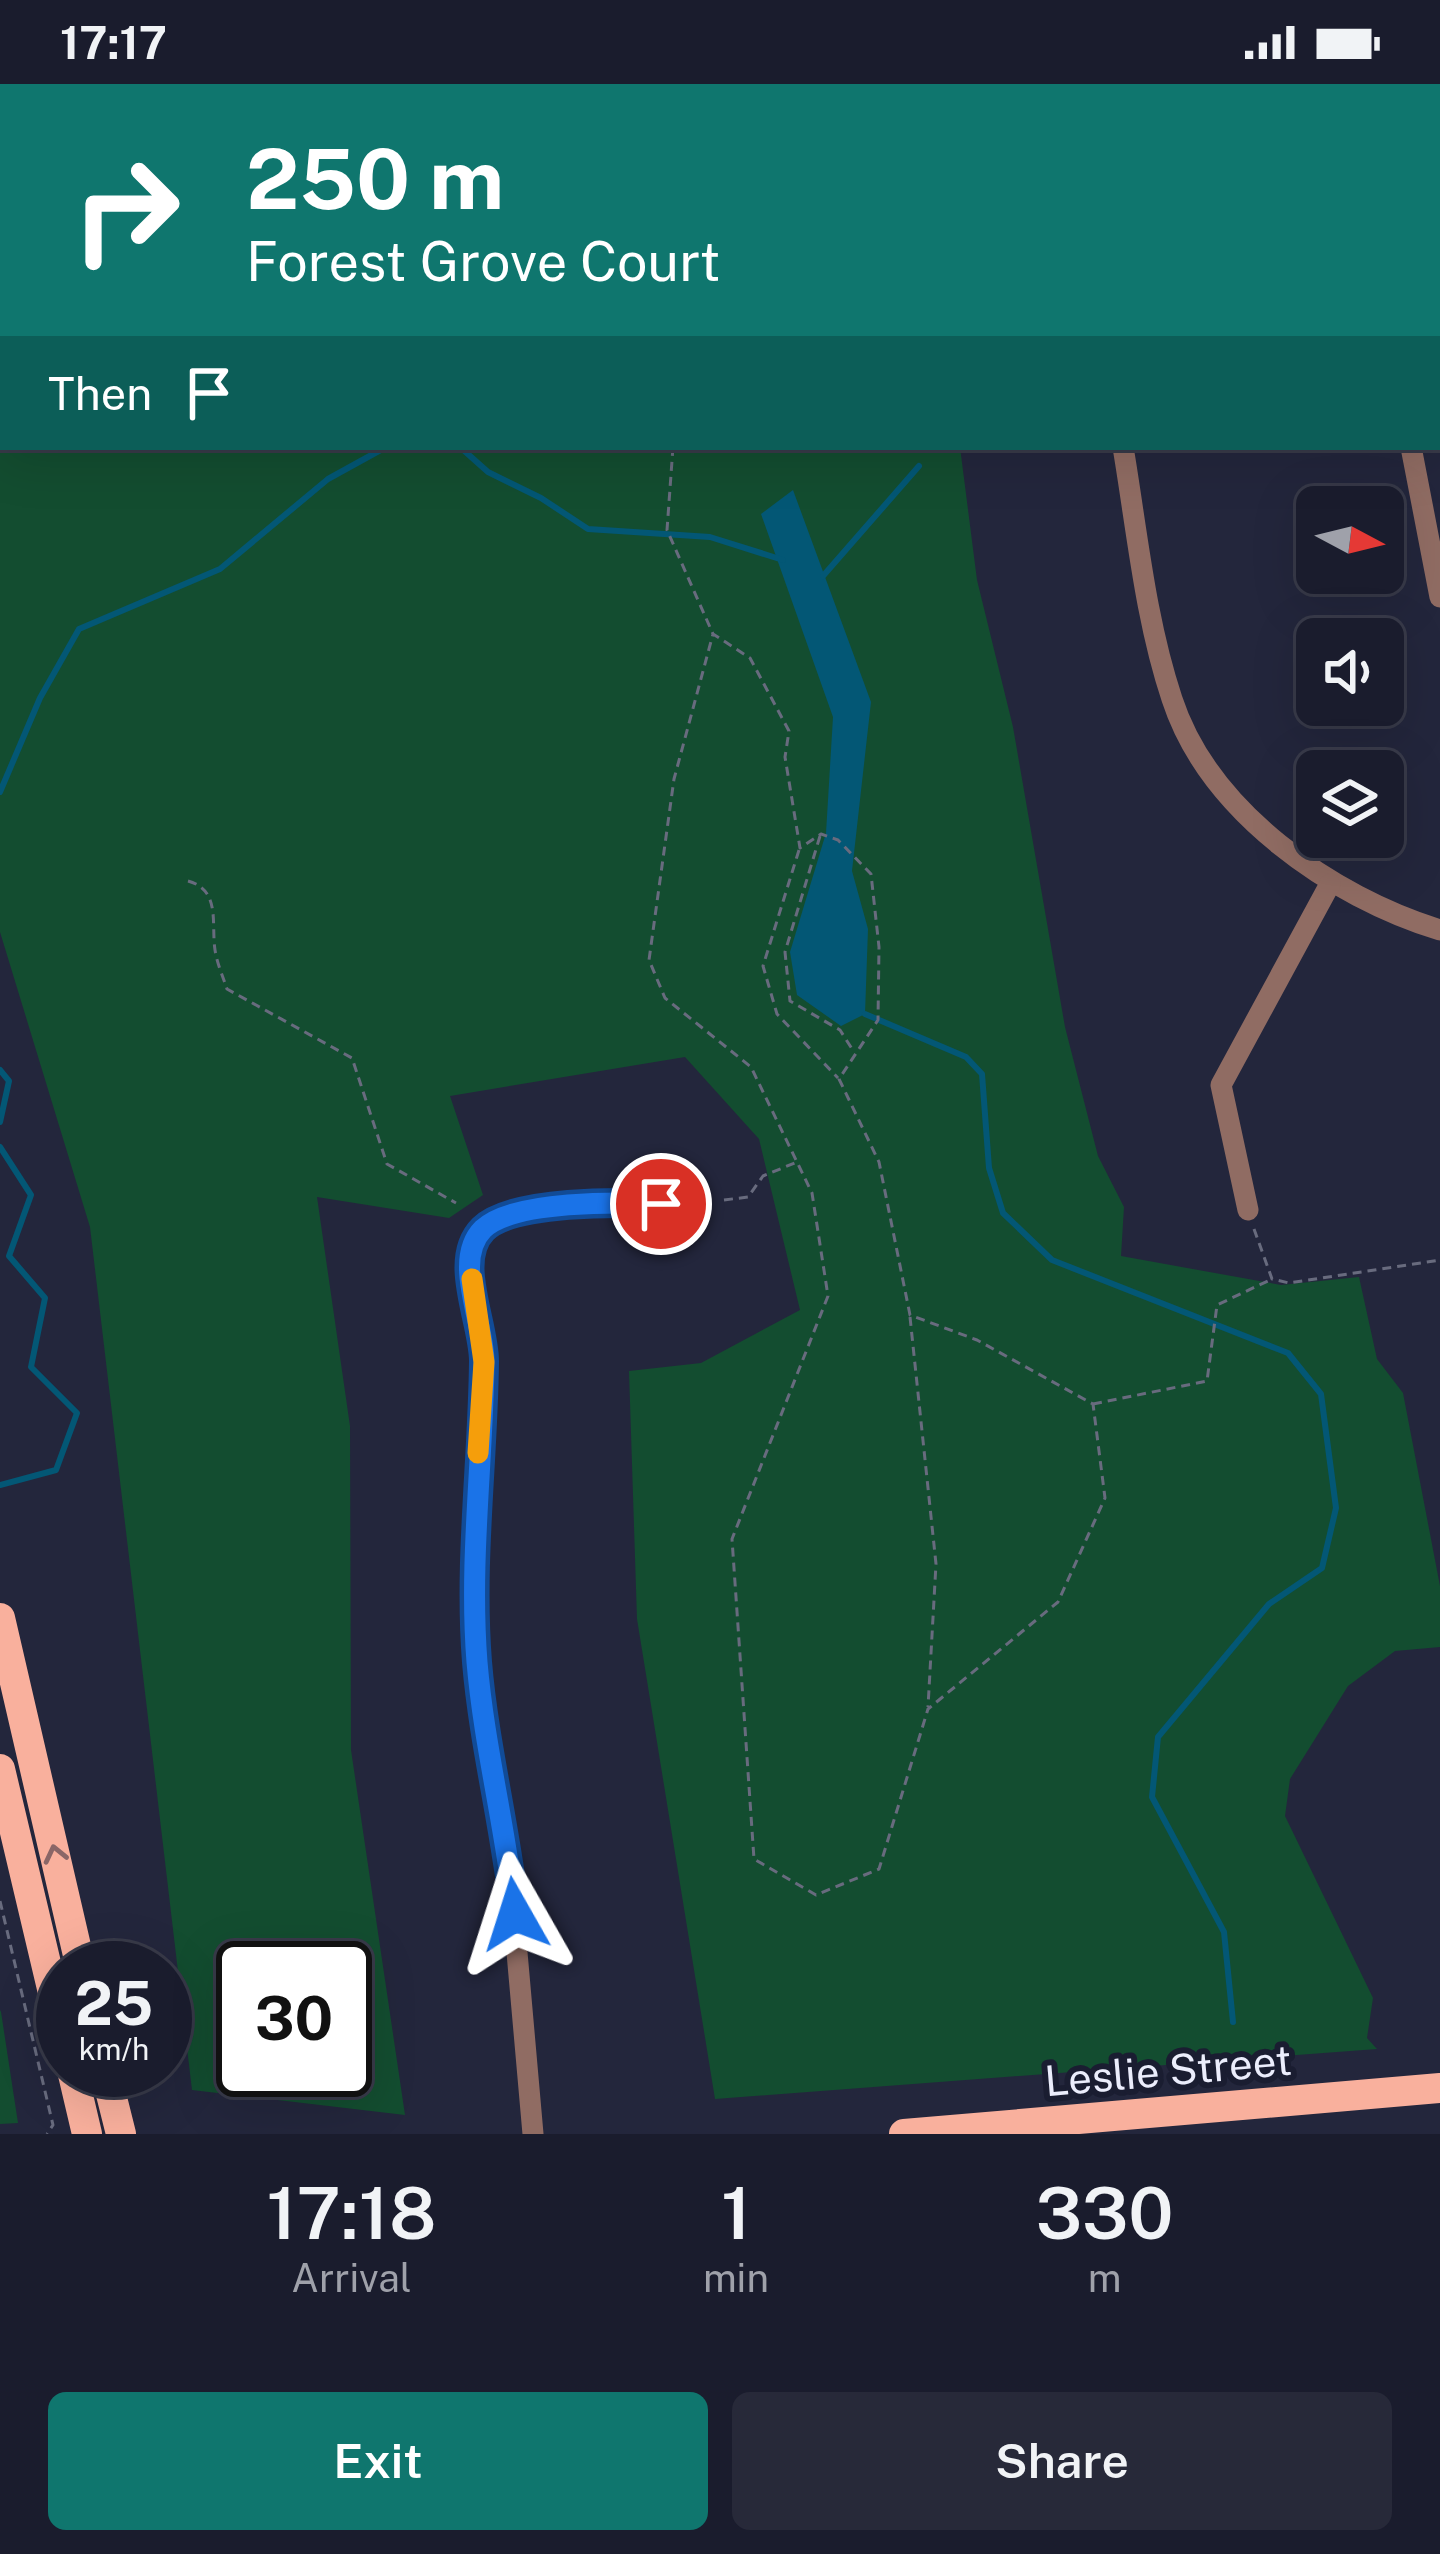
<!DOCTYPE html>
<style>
:root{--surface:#1a1c2d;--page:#272939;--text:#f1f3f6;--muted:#9fa1aa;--line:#383a49;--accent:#0f766e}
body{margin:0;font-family:"Public Sans",sans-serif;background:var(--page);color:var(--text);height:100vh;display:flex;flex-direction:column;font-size:45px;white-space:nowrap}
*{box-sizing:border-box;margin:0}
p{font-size:39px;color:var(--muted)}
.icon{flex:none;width:66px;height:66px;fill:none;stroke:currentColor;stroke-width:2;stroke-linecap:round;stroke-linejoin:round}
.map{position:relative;height:2050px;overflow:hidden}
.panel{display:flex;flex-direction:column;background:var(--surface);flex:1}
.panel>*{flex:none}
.top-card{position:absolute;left:0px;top:0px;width:1440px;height:366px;box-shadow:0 12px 48px #0002,0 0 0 3px var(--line);background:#0f766e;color:#fff;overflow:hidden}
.needle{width:78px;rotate:97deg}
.tools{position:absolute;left:1296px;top:402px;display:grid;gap:24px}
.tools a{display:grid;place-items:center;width:108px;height:108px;border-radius:18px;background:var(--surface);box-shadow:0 12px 48px #0002,0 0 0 3px var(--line);font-size:60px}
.speed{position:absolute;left:36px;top:1857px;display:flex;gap:24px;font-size:60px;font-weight:700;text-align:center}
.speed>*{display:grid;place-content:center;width:156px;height:156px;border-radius:50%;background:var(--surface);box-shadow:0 12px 48px #0002,0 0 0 3px var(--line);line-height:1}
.speed small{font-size:30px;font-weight:400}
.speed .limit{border:6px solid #111;border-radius:18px;background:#fff;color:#111}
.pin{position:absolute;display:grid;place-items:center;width:102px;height:102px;color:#fff;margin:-51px;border:6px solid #fff;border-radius:50%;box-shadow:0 3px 12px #0007}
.me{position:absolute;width:132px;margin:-66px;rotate:354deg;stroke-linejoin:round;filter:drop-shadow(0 0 9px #0008)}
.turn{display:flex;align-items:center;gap:42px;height:252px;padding:0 48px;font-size:54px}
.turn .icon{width:156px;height:156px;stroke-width:2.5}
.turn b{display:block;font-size:84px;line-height:102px}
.then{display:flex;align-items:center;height:114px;padding:0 48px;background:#0003;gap:24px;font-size:45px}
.eta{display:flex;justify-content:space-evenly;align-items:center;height:204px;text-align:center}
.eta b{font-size:72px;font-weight:600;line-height:84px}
.action{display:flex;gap:24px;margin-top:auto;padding:24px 48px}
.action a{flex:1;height:138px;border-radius:18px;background:var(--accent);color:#fff;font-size:48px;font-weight:600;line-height:138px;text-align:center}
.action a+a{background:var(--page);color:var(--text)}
.status{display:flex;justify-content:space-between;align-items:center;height:84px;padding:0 60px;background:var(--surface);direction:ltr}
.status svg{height:33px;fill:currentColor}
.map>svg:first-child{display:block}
.green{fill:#134d30;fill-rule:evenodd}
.water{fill:#035775}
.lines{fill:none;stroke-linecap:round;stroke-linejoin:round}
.stream{stroke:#035775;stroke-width:6}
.path{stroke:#686b7e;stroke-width:3;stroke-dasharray:9 6;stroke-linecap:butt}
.street{stroke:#906c63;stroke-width:21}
.primary{stroke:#f9b09d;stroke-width:30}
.oneway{stroke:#8a6667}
.route-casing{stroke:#114b97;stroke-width:30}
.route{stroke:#1a73e8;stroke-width:21}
.slow{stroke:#f59e0b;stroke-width:21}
.labels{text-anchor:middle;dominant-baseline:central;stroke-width:12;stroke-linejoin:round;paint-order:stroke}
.street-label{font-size:42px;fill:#ebedfc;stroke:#1a1d31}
</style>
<div class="status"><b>17:17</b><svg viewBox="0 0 49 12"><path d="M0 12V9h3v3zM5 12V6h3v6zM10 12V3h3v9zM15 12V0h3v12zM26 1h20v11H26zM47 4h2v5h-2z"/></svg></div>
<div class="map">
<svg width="1440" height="2050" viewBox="0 0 1440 2050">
<rect width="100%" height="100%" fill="#23263c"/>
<!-- green -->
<g class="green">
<rect x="283" y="0" width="338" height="3"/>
<path d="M0 268 3 363H960L977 496 1013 643 1065 943 1098 1072 1124 1123 1121 1172 1281 1201 1359 1193 1377 1275 1403 1309 1440 1502V1563L1395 1567 1348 1602 1290 1695 1285 1732 1373 1914 1367 1954 1377 1965 715 2015 637 1535 629 1287 701 1279 800 1226 759 1055 685 973 450 1012 483 1111 449 1134 317 1113 350 1342 351 1666 405 2031 192 2006 90 1143 0 848ZM243 1884H345V1986H243Z"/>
<path d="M0 1926 1 1928 18 2039 0 2040Z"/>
</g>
<!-- water -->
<path class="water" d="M793 406 871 618 852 787 868 845 865 930 841 942 797 911 790 868 826 749 833 633 761 430Z"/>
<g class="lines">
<!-- stream -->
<g class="stream">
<path d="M460 363 488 388 541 414 588 445 710 453 783 476"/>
<path d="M823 492 919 382"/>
<path d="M0 708 40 614 79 545 220 485 328 395 386 363"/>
<path d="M865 930 966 973 982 990 989 1084 1003 1129 1052 1176 1288 1269 1321 1310 1336 1424 1322 1484 1269 1520 1158 1653 1152 1713 1224 1848 1233 1938"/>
<path d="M0 986 9 997 0 1038"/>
<path d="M0 1063 31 1111 9 1172 45 1214 31 1283 77 1329 56 1386 0 1401"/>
</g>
<!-- path -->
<g class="path">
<path d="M0 322H3"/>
<path d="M673 363 667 446 713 550 750 574 789 647 785 673 800 764 821 750 838 756 871 790 879 863 878 936 839 995 879 1078 910 1231 977 1256 1093 1320 1105 1414 1058 1518 928 1625 879 1785 816 1811 754 1775 732 1455 828 1212 812 1109 751 983 665 914 649 876 674 695 713 550"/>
<path d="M820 752 785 868 790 917 840 946 854 968"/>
<path d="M799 766 763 882 777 930 838 994"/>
<path d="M188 797C221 806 211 839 215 866 217 879 223 893 227 905L352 974 387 1080 456 1119"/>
<path d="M724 1116 748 1113 763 1092 797 1078"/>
<path d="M1254 1145 1272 1195 1289 1199 1440 1176"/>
<path d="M910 1233 936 1480 928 1623"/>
<path d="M1093 1320 1207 1297 1217 1221 1272 1195"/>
<path d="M0 1817 53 2041 47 2050"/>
</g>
<!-- street -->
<g class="street">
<path d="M745 0 746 3"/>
<path d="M1306 0 1312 3"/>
<path d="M88 3V0"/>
<path d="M1142 3 1143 0"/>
<path d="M0 28H3"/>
<path d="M0 238 3 237"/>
<path d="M1123 363C1137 446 1145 534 1172 615 1209 728 1332 813 1440 846"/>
<path d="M1411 363 1440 513"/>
<path d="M1248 1126 1221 1001 1330 800"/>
<path d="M533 2050 507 1755 477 1577 474 1440 483 1278 471 1169 483 1145 504 1133 581 1120 672 1121"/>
</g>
<!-- primary -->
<g class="primary">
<path d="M0 1534 81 1884"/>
<path d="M0 1685 63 1951"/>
<path d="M72 1986 87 2050"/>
<path d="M105 1986 121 2050"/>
<path d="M904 2050 1440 2004"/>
</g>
</g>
<!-- one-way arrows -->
<defs><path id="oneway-chevron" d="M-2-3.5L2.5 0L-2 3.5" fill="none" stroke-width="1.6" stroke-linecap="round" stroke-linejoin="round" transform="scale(3)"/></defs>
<use class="oneway" href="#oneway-chevron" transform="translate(55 1770) rotate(-103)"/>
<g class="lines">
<!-- route casing -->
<g class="route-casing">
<path id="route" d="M515 1830C506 1745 484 1662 477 1578 469 1477 483 1377 484 1277 484 1238 452 1176 483 1145 513 1116 621 1118 661 1120"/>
</g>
<!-- route -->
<use href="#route" class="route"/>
<!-- slow -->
<path class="slow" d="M472 1195 484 1278 478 1369"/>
</g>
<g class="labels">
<!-- street labels -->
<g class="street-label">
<text transform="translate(1168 1986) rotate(-5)">Leslie Street</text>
</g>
</g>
</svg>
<div class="tools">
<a><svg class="needle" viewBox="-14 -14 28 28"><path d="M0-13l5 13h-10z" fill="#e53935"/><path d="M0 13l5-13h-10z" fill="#9fa1aa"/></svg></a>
<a><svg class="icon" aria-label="sound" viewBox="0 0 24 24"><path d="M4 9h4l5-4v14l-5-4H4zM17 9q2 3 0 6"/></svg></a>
<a><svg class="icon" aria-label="layers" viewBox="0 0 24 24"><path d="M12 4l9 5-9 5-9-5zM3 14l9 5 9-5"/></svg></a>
</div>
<div class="speed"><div>25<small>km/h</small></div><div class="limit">30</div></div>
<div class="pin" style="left:661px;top:1120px;background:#d93025"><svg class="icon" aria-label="arrive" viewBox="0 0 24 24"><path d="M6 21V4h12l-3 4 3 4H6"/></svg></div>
<svg class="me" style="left:515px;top:1830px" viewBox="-20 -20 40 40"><path d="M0-17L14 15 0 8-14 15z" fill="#1a73e8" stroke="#fff" stroke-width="4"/></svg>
<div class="top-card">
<div class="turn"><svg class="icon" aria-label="right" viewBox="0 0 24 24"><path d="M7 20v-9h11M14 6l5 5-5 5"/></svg><div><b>250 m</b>Forest Grove Court</div></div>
<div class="then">Then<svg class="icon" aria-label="arrive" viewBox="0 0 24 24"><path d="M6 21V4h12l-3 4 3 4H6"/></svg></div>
</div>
</div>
<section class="panel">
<div class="eta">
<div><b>17:18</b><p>Arrival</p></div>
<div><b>1</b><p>min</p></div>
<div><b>330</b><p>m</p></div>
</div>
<div class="action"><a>Exit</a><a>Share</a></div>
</section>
